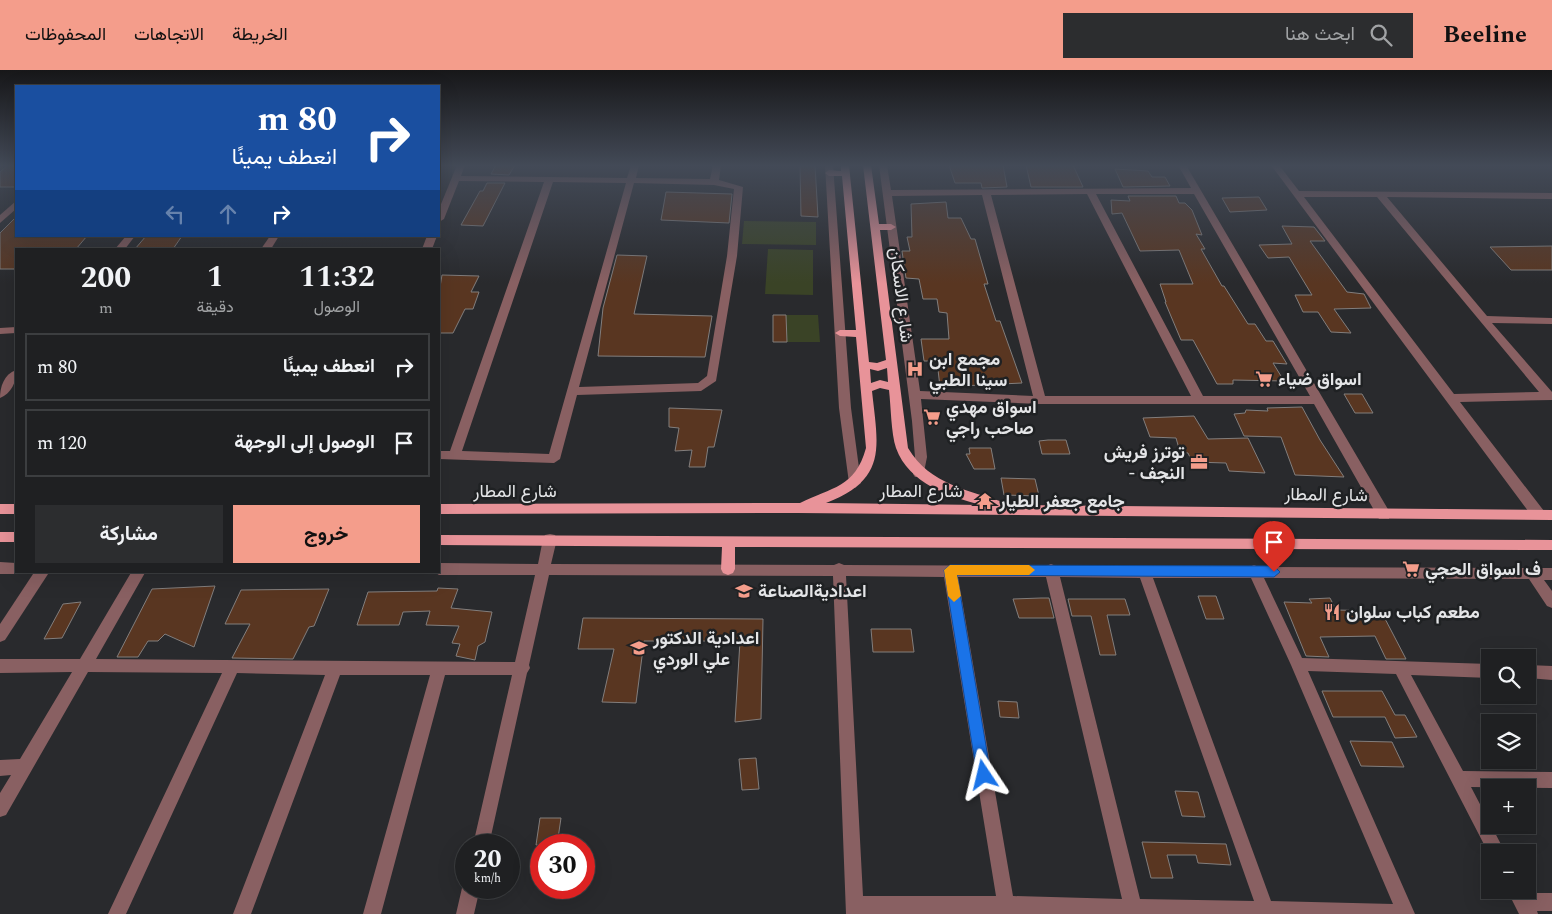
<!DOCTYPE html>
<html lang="ar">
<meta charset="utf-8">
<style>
:root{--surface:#1f2022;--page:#2c2d2f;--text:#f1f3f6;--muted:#a1a3a5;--line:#3c3e40;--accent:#f49d8b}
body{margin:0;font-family:Spectral,Vazirmatn,serif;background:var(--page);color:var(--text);direction:rtl;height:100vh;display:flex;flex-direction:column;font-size:19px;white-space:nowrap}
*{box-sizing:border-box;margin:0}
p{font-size:16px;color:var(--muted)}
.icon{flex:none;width:28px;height:28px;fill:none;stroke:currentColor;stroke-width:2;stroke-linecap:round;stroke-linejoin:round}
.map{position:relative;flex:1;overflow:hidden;direction:ltr}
.sheet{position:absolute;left:15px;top:178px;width:425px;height:325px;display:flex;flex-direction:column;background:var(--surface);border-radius:0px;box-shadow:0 5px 20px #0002,0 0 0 1px var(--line);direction:rtl}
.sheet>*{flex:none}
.guide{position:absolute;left:15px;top:15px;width:425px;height:152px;border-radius:0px;box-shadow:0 5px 20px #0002,0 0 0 1px var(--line);direction:rtl;background:#1a4fa0;color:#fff;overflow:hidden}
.tools{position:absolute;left:1481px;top:579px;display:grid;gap:10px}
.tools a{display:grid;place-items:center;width:55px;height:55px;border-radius:0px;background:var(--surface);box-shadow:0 5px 20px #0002,0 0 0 1px var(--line);font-size:25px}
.speed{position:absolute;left:455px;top:764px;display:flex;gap:10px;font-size:25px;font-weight:700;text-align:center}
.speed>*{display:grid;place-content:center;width:65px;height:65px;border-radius:50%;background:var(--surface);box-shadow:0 5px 20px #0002,0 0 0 1px var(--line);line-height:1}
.speed small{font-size:12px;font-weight:400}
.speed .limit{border:8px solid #d22;background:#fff;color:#111}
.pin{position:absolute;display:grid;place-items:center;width:42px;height:42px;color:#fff;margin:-51px -21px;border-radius:50% 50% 50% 0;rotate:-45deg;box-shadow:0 0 5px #0007}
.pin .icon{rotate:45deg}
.me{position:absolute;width:55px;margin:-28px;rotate:350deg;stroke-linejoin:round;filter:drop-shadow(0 0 4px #0008)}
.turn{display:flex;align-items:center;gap:18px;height:105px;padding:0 20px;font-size:22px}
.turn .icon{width:65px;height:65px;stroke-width:2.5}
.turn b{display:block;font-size:35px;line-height:42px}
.lanes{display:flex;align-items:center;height:48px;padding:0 20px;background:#0003;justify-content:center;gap:25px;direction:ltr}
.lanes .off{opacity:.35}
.eta{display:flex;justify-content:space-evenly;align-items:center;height:85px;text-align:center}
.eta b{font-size:30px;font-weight:700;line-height:35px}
.cta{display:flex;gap:10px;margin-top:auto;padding:10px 20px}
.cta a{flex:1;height:58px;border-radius:0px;background:var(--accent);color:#111;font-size:20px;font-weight:700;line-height:58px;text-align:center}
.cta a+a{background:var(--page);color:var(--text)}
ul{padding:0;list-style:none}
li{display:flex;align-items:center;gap:15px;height:68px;margin:0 10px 8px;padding:0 10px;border:2px solid var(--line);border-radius:0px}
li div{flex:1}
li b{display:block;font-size:19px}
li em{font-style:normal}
header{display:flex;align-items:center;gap:30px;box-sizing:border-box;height:70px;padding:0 25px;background:var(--accent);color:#111}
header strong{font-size:24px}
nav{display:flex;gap:28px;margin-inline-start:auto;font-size:18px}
.search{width:350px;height:45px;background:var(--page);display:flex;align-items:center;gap:12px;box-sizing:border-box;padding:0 18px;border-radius:0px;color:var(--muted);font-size:19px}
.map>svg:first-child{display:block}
.green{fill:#3a4326}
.building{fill:#593621;stroke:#827e7d}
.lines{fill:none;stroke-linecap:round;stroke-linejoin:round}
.minor{fill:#896062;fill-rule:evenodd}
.major{fill:#e89399;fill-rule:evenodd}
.route{fill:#1a73e8;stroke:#114b97}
.slow{fill:#f59e0b}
.labels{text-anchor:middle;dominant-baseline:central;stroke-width:5;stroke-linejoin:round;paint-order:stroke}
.street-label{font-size:18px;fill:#e4e5e7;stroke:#1f2123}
.poi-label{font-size:18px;font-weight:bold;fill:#e4e5e7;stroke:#1f2123;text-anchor:start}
</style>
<header>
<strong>Beeline</strong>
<div class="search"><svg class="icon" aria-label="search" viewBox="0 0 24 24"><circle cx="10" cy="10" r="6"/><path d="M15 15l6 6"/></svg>ابحث هنا</div>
<nav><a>الخريطة</a><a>الاتجاهات</a><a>المحفوظات</a></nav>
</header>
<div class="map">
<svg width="1552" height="844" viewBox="0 0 1552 844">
<rect width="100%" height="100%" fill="#292a2d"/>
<!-- green -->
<g class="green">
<path d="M744 151 816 152V175L742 174Z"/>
<path d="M768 179 813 180V225L765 224Z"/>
<path d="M786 245H818L820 272H787Z"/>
</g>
<!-- building -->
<g class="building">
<path d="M8 95H16V117H0V102Z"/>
<path d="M496 95H515L509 105 491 104Z"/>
<path d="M800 95H815L818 147 801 146Z"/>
<path d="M949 95H1003L1007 117 982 118 981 113H955Z"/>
<path d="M1026 95H1073L1083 117H1031Z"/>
<path d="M1115 99 1148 101 1152 107H1165L1170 116 1123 117Z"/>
<path d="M487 113H505L483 156 461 155 480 121H483Z"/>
<path d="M666 122 732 124 729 153 661 150Z"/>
<path d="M1128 126H1176L1179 133H1185L1192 140 1202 165 1196 164 1205 179H1201L1222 216H1224L1248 254H1255L1266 271H1273L1287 294 1273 293 1284 311 1233 310V314H1217L1193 270H1181L1165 232H1166L1160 214H1193L1179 180 1140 181 1122 143 1112 144 1111 130 1130 131Z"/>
<path d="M1259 127 1267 140 1230 142 1222 128Z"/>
<path d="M946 132 948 148H961L971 169H975L988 214H984L996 251H1000L1022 313 940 317 937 291H924L921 269H949L947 243 939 242 937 229H923L919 209 906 208 902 181H910L907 167H912L911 134Z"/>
<path d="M16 147V166H87L76 179H16V199H0V163Z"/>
<path d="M1282 156 1314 157 1325 171H1310L1347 222 1364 224 1371 238 1334 239 1351 263 1331 262 1318 242H1303L1295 225H1312L1289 187 1268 188 1259 175 1292 174Z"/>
<path d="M146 166H182L173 179H135Z"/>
<path d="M1552 176V200H1511L1490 177Z"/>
<path d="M617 185 647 186 634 244 712 246 705 287 598 286 603 238Z"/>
<path d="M442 205 479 206 471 222H479L473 239H465L453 263H439V223Z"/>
<path d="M773 245H786L787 272H773Z"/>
<path d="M1344 324H1362L1373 343H1355Z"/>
<path d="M1302 337 1320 370 1344 407 1295 405 1281 367 1244 366 1234 344 1245 343 1246 340 1268 341 1267 338Z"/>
<path d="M669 338 722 340 714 377H708L705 397H689L692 380 675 381 679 358 669 357Z"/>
<path d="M1194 346 1208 369 1248 368 1265 403 1229 401 1226 393 1192 392 1188 383 1180 382 1176 368 1150 367 1143 348Z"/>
<path d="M1048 370H1066L1070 384H1042L1039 371Z"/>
<path d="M969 378H991L995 399H974L966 384H970Z"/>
<path d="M1001 408 1035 409 1039 426 1004 425Z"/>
<path d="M215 516 194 577 165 564 158 571H148L138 587H117L152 519Z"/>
<path d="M438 518 458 519 451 538 492 542 485 572 478 576 475 590 456 586 460 574 452 573 459 556 426 555 430 541 403 542 399 555H357L368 522 437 521Z"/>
<path d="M329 519 314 556 309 557 293 589 232 588 250 554H225L241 520Z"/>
<path d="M1198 526H1216L1224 549H1206Z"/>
<path d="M1041 528H1049L1054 548H1019L1013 529Z"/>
<path d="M1330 528 1336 540 1381 541 1406 589H1386L1375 566 1320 567 1329 587 1306 586 1284 532 1312 533 1309 529Z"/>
<path d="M1068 529H1125L1130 545H1107L1116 585H1100L1091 546H1072Z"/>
<path d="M81 532 62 568 44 569 63 534Z"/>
<path d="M583 548 763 549 761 649 735 652 740 571H644L636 633 602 632 614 579H578Z"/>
<path d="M871 559H911L914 582H873Z"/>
<path d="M1322 621H1382L1395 645H1405L1417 667 1395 668 1385 647H1333Z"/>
<path d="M998 631 1017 632 1019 648 1000 647Z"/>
<path d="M1350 671 1392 672 1404 697 1361 696Z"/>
<path d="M756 688 759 719 742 720 739 689Z"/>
<path d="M1175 721 1198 722 1205 747 1182 746Z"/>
<path d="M540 748H561L557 775H536Z"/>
<path d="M1142 772 1226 774 1231 795 1198 793 1196 785H1167L1173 808H1151Z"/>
</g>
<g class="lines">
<!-- minor -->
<g class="minor">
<path d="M457 95H465L461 106 627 108 631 95H639L636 108 710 109 713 95H721L719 110 743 117 737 186 716 311 701 321 577 325 560 389 554 393 439 389V381H450L544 112 459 111 444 149 439 152V139ZM553 112 626 113 549 384 462 381ZM634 113 714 115 734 119 727 186 707 306 698 313 579 317Z"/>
<path d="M825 95H833L851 338 861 413 855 418 849 413 839 338Z"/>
<path d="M879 95H887L891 120 1191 118 1178 95H1186L1389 441 1390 445 1389 449H1379L1314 334H1040L921 329 927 387 923 407H915L913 404 915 387 912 351ZM1087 124 1191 326H1045L991 125ZM1096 124H1194L1310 326H1203ZM982 125 1033 326 920 321 892 126Z"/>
<path d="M1271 95H1279L1299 121 1552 123V129L1387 127 1487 246 1552 248V254L1492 253 1552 322V330L1460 332 1544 441 1545 445 1544 449H1534ZM1304 127H1377L1539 322 1454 324Z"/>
<path d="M16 131V139L0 153V145Z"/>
<path d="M126 166H135L125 179H115Z"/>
<path d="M270 166H279L271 179H261Z"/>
<path d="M427 166H437L432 179H422Z"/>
<path d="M16 257V263L0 264V258Z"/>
<path d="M16 300C17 311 11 324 0 328 0 317 4 304 16 300Z"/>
<path d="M550 464 555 465 557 469 551 494 834 495 839 493 844 495 1046 496 1051 494 1056 496 1249 497 1254 495 1259 497 1552 498V510H1544L1552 521V538L1547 536 1529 509 1264 508 1302 588 1490 594V608L1411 605 1463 701 1552 702V718L1471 717 1505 782H1490V786L1396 604 1308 601 1415 844H846L833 506 549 505 529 595 530 598 527 603 489 775H473L512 605H445L381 844H363L430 605H340L251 844H233L325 605 237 603 126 844H108L222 603 88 602 6 745 0 747V723L11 705 0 706V690L20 689 72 602 0 603V589H80L132 501H146L96 589 515 592 535 505H439L433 501H439V493L538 494 543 469 545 465ZM846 506 944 507 996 826H863ZM958 507H1046L1122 829 1013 826ZM1060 507 1140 508 1254 831 1140 829ZM1153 508H1251L1291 595 1393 834 1271 831Z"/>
<path d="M0 492 16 493V501H21L16 504H0Z"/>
<path d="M35 501H50L5 570 0 572V554Z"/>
<path d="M1528 595 1552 596V610L1528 608Z"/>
<path d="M466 811V818H480L474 844H456L462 818Z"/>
<path d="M1507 820H1526L1527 823H1552V841H1537L1538 844H1519Z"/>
</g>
<!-- major -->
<g class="major">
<path d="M841 95H849L869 292 877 293 886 290 863 95H871L879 154H891L896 157 891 160H880L908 378C930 415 969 420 1006 433L1008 435 1552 440V450L798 443 439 444V434L800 433C832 417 855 418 866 378L856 267 840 266 835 263 840 260H856L842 106H829L825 103 829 100 841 101ZM887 298 888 312 880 310 871 313 870 299 878 301ZM880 318 889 320C891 337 891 363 896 378 909 414 949 426 981 435L826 433C888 409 878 377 872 321Z"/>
<rect x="0" y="434" width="16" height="10"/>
<rect x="0" y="462" width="16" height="10"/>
<path d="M439 465 1552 470V480L735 477V499L733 503 728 505 723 503 721 499 722 477 439 475Z"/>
</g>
</g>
<!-- sky -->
<linearGradient id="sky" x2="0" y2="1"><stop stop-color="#171719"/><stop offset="0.45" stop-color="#434a57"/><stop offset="1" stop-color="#434a57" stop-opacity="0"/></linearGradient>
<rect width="1552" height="213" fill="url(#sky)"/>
<!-- route -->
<path class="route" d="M950 495 1274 496 1280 502 1274 507 957 505 991 705 989 710 984 712 979 710 977 705 944 500Z"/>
<!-- slow -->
<path class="slow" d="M950 495H1029L1035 500 1029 505H957L961 526 954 532 948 526 944 500Z"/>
<!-- icons -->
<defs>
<g id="hospital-bare" transform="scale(1.35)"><path d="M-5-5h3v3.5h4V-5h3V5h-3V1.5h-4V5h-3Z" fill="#f49d8b" stroke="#1f2123" stroke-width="2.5" paint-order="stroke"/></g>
<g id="supermarket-bare" transform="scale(1.35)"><path d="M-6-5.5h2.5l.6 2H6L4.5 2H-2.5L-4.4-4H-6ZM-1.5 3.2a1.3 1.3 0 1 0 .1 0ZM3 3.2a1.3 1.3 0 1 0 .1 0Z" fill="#f49d8b" stroke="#1f2123" stroke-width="2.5" paint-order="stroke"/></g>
<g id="office-bare" transform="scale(1.35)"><path d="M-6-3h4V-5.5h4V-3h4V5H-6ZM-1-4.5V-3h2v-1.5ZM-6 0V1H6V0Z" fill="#f49d8b" stroke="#1f2123" stroke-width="2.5" paint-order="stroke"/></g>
<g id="temple-bare" transform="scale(1.35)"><path d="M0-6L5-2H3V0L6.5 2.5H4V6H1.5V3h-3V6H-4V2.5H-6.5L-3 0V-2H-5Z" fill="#f49d8b" stroke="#1f2123" stroke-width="2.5" paint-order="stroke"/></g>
<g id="school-bare" transform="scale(1.35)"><path d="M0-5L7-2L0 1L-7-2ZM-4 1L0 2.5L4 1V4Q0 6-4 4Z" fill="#f49d8b" stroke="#1f2123" stroke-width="2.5" paint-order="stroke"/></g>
<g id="restaurant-bare" transform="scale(1.35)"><path d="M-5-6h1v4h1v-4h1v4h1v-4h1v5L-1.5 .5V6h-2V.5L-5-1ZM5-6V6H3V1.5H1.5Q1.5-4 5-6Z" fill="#f49d8b" stroke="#1f2123" stroke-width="2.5" paint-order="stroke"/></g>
</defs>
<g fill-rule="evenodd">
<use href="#hospital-bare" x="915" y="299"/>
<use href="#supermarket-bare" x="1264" y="309"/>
<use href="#supermarket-bare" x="932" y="347"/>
<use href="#office-bare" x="1199" y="392"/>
<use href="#temple-bare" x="985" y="431"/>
<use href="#supermarket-bare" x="1411" y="499"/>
<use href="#school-bare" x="744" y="521"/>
<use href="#restaurant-bare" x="1332" y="542"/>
<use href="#school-bare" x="639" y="578"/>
</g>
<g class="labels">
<!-- street labels -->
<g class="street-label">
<text transform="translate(901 225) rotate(83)">شارع الاسكان</text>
<text x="515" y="421">شارع المطار</text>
<text x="921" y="421">شارع المطار</text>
<text transform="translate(1326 425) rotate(1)">شارع المطار</text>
</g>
<!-- poi labels -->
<g class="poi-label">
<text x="929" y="289">مجمع ابن<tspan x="929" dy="21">سينا الطبي</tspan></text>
<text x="1278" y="309">اسواق ضياء</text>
<text x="946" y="337">اسواق مهدي<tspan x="946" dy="21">صاحب راجي</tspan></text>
<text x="1185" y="382" text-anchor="end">توترز فريش<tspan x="1185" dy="21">- النجف</tspan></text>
<text x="999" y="431">جامع جعفر الطيار</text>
<text x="1425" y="499">ف اسواق الحجي</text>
<text x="758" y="521">اعداديةالصناعة</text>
<text x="1346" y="542">مطعم كباب سلوان</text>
<text x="653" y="568">اعدادية الدكتور<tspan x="653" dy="21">علي الوردي</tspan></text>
</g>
</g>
</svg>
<div class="tools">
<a><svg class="icon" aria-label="search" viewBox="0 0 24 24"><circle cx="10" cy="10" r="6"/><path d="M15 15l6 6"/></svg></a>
<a><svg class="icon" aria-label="layers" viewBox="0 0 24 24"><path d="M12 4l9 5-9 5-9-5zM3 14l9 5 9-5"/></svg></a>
<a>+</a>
<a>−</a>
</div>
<div class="speed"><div>20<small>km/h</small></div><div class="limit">30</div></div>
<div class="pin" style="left:1274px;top:502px;background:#d93025"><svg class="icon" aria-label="arrive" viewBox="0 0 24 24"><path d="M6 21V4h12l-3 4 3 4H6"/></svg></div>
<svg class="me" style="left:984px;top:705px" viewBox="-20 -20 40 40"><path d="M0-17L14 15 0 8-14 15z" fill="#1a73e8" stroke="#fff" stroke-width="4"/></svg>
<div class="guide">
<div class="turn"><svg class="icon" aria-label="right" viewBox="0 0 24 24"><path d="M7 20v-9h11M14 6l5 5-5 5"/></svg><div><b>80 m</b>انعطف يمينًا</div></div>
<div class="lanes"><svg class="icon off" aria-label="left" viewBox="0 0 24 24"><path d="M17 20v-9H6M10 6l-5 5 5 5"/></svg><svg class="icon off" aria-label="ahead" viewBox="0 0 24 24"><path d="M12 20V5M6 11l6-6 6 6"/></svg><svg class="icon" aria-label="right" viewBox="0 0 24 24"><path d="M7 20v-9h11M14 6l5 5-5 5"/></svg></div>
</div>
<section class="sheet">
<div class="eta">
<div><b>11:32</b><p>الوصول</p></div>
<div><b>1</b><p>دقيقة</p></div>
<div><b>200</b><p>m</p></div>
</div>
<ul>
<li><svg class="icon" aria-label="right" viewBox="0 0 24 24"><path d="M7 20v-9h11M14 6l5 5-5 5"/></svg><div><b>انعطف يمينًا</b></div><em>80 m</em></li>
<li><svg class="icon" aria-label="arrive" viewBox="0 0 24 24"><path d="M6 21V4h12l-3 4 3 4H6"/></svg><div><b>الوصول إلى الوجهة</b></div><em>120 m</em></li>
</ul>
<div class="cta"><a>خروج</a><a>مشاركة</a></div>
</section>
</div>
